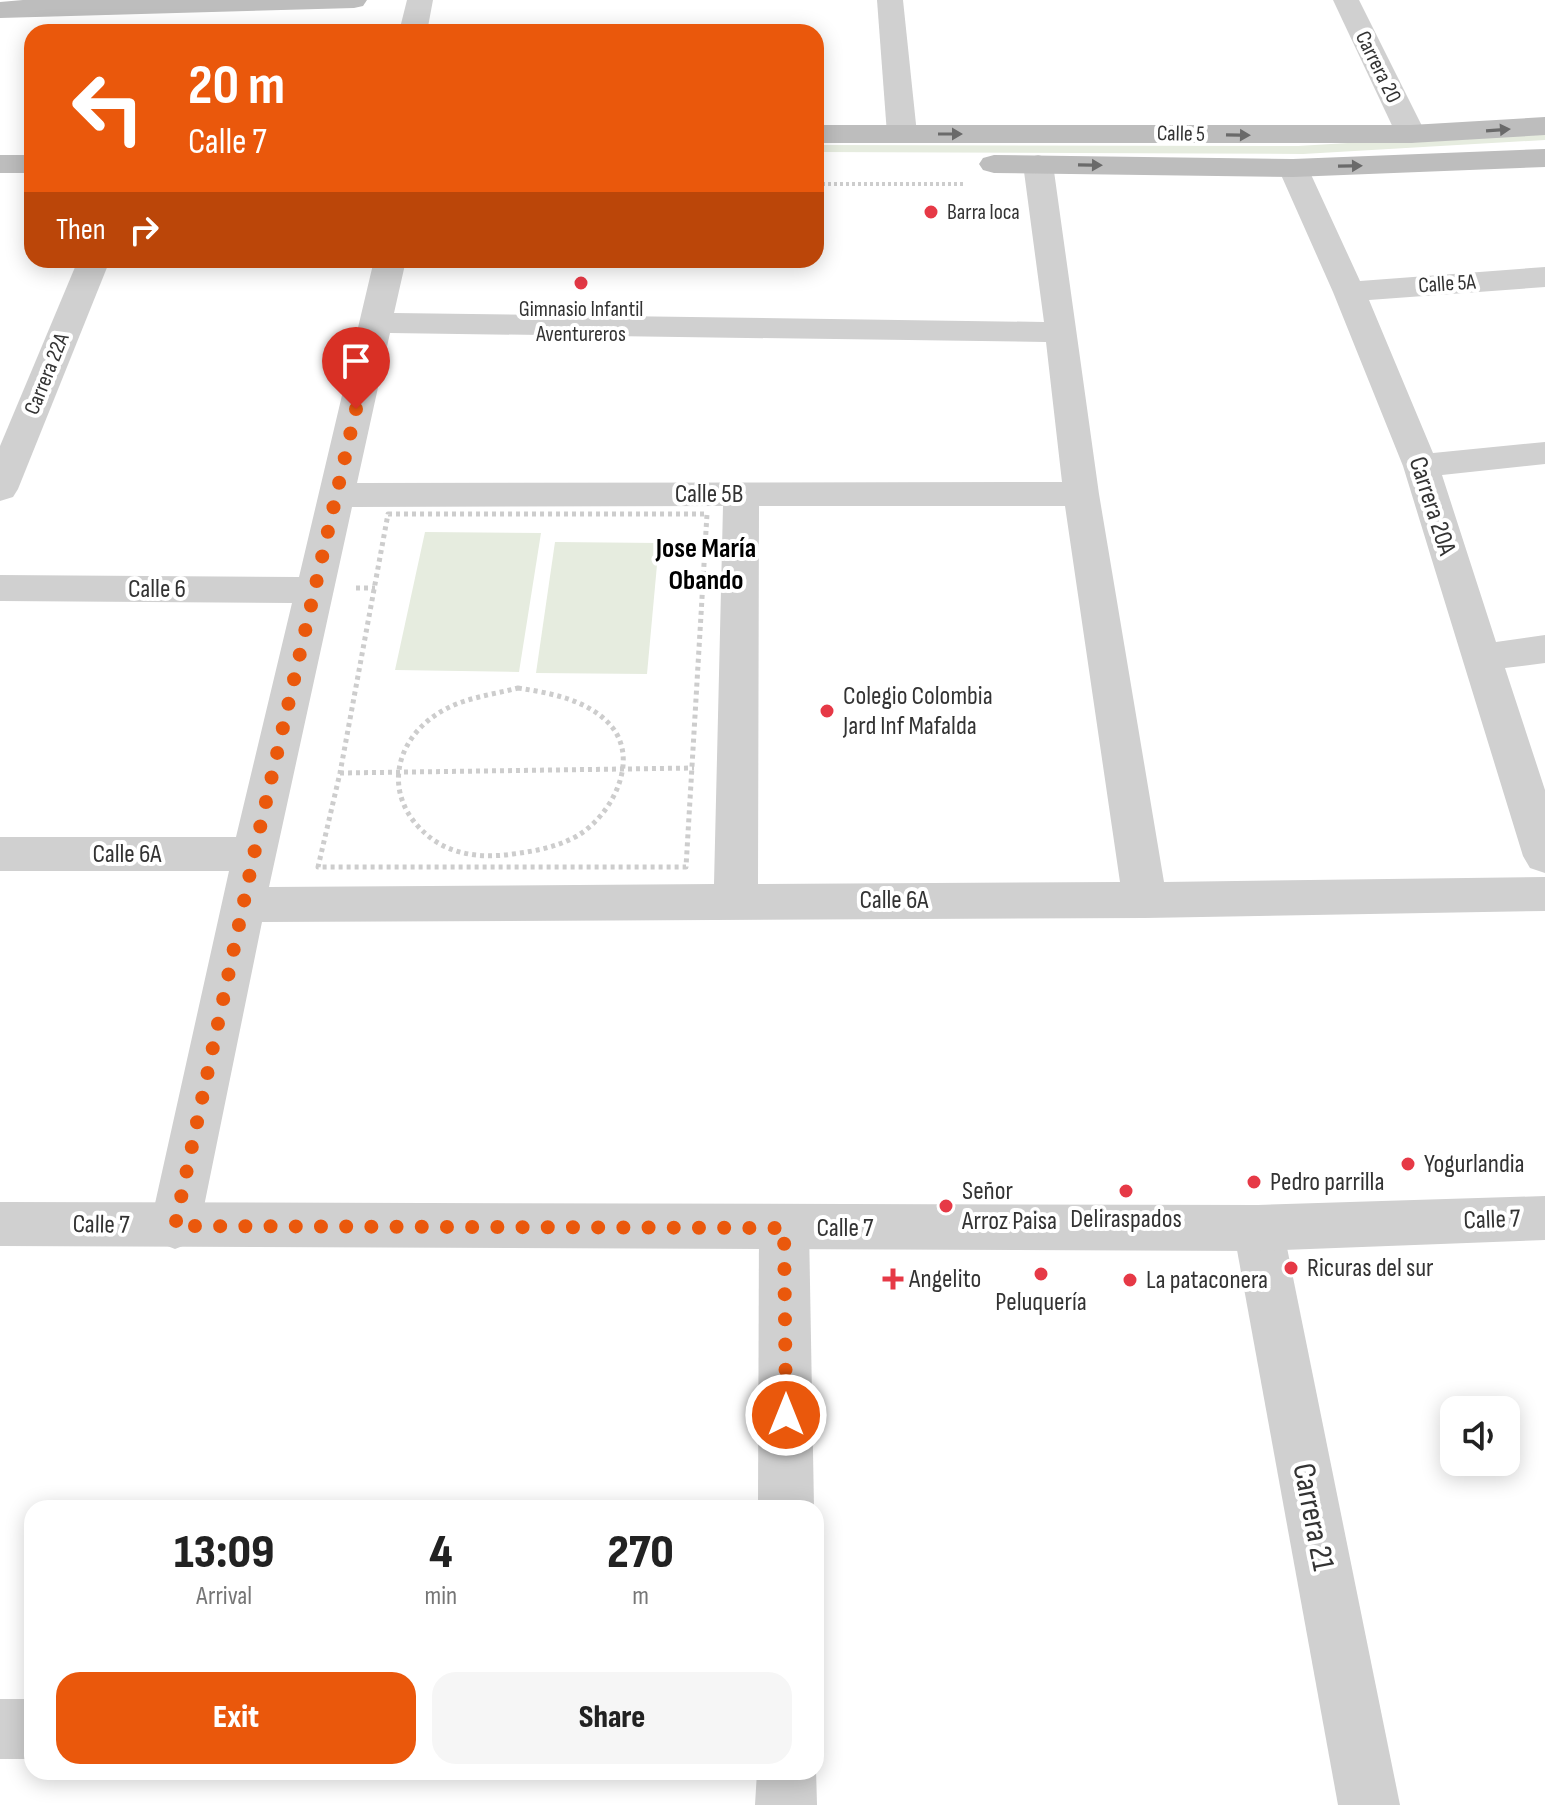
<!DOCTYPE html>
<meta charset="utf-8">
<style>
:root{--surface:#fff;--page:#f6f6f6;--text:#222;--muted:#767676;--accent:#ea580c}
body{margin:0;font-family:"Sofia Sans Condensed",sans-serif;background:var(--page);color:var(--text);height:100vh;display:flex;flex-direction:column;font-size:30px;white-space:nowrap}
*{box-sizing:border-box;margin:0}
p{font-size:26px;color:var(--muted)}
.icon{flex:none;width:44px;height:44px;fill:none;stroke:currentColor;stroke-width:2;stroke-linecap:round;stroke-linejoin:round}
.map{position:relative;flex:1;overflow:hidden}
.sheet{position:absolute;left:24px;top:1500px;width:800px;height:280px;display:flex;flex-direction:column;background:var(--surface);border-radius:24px;box-shadow:0 4px 20px #0003}
.sheet>*{flex:none}
.hud{position:absolute;left:24px;top:24px;width:800px;height:244px;border-radius:24px;box-shadow:0 4px 20px #0003;background:#ea580c;color:#fff;overflow:hidden}
.controls{position:absolute;left:1440px;top:1396px;display:grid;gap:16px}
.controls a{display:grid;place-items:center;width:80px;height:80px;border-radius:16px;background:var(--surface);box-shadow:0 4px 20px #0003;font-size:40px}
.pin{position:absolute;display:grid;place-items:center;width:68px;height:68px;color:#fff;margin:-82px -34px;border-radius:50% 50% 50% 0;rotate:-45deg;box-shadow:0 0 8px #0007}
.pin .icon{rotate:45deg}
.me{position:absolute;width:88px;margin:-44px;rotate:0deg;stroke-linejoin:round;filter:drop-shadow(0 0 6px #0008)}
.turn{display:flex;align-items:center;gap:28px;height:168px;padding:0 32px;font-size:36px}
.turn .icon{width:104px;height:104px;stroke-width:2.5}
.turn b{display:block;font-size:56px;line-height:68px}
.then{display:flex;align-items:center;height:76px;padding:0 32px;background:#0003;gap:16px;font-size:30px}
.eta{display:flex;justify-content:space-evenly;align-items:center;height:136px;text-align:center}
.eta b{font-size:48px;font-weight:800;line-height:56px}
.action{display:flex;gap:16px;margin-top:auto;padding:16px 32px}
.action a{flex:1;height:92px;border-radius:24px;background:var(--accent);color:#fff;font-size:32px;font-weight:800;line-height:92px;text-align:center}
.action a+a{background:var(--page);color:var(--text)}
.map>svg:first-child{display:block}
.green{fill:#e6ecdf}
.lines{fill:none;stroke-linecap:round;stroke-linejoin:round}
.path-far1{stroke:#cdcdcd;stroke-width:4;stroke-dasharray:3 3;stroke-linecap:butt}
.path{stroke:#cdcdcd;stroke-width:5;stroke-dasharray:4 4;stroke-linecap:butt}
.minor{fill:#d0d0d0;fill-rule:evenodd}
.tertiary{fill:#d0d0d0;fill-rule:evenodd}
.secondary{fill:#bdbdbd;fill-rule:evenodd}
.oneway{fill:#6a6a6a}
.route{stroke:#ea580c;stroke-width:14;stroke-dasharray:0 25.2}
.poi-dot{fill:#e63946;stroke:#fff;stroke-width:3}
.labels{text-anchor:middle;dominant-baseline:central;stroke-width:8;stroke-linejoin:round;paint-order:stroke}
.far-street-label{font-size:22px;fill:#333;stroke:#fff}
.far-poi-label{font-size:22px;fill:#333;stroke:#fff;text-anchor:start}
.street-label{font-size:26px;fill:#333;stroke:#fff}
.poi-label{font-size:26px;fill:#333;stroke:#fff;text-anchor:start}
.neighbourhood-label{font-size:28px;font-weight:bold;fill:#000;stroke:#fff}
.near-street-label{font-size:32px;fill:#333;stroke:#fff}
</style>
<div class="map">
<svg width="1545" height="1805" viewBox="0 0 1545 1805">
<rect width="100%" height="100%" fill="#fff"/>
<!-- green -->
<g class="green">
<path d="M1545 131V140L1303 154 816 152V145L1298 146Z"/>
<path d="M425 532 541 533 519 672 395 670Z"/>
<path d="M555 542 659 543 647 674 536 673Z"/>
</g>
<g class="lines">
<!-- path-far1 -->
<path class="path-far1" d="M816 184H963"/>
<!-- path -->
<g class="path">
<path d="M388 514H707L686 867H318L340 773Z"/>
<path d="M356 588H375"/>
<path d="M518 688C550 693 590 700 612 727 640 762 611 816 577 836 557 847 536 851 513 854 485 858 456 856 432 839 375 796 395 727 459 703 478 696 499 693 518 688Z"/>
<path d="M340 773 694 768"/>
</g>
<!-- minor -->
<g class="minor">
<path d="M407 0H433L427 32H399Z"/>
<path d="M877 0H903L917 134 912 140 902 143 892 140 887 134Z"/>
<path d="M1333 0H1359L1426 134 1421 140 1411 143 1401 140 1396 134Z"/>
<path d="M1038 155 1049 158 1053 164 1099 494 1164 882 1545 877V911L1145 918 262 922 200 1226 193 1242 175 1249 157 1242 150 1226 229 871H0V837H236L292 603 0 601V575L299 577 374 260H406L394 313 1044 322 1023 164 1027 158ZM390 333 1046 342 1062 482 357 483ZM723 506 714 884 269 887 352 507ZM759 506H1065L1120 882 758 884Z"/>
<path d="M1293 159 1304 162 1308 168 1360 281 1545 267V287L1369 300 1433 453 1545 442V464L1442 475 1496 642 1545 635V663L1505 668 1545 790V873L1530 868 1523 856 1403 466 1333 292 1278 168 1282 162Z"/>
<path d="M78 260H110L18 489 13 497 0 501V446Z"/>
<path d="M784 1205 802 1212 809 1228 814 1508H758L759 1228 766 1212Z"/>
<path d="M1258 1205 1276 1212 1283 1228 1400 1805H1338L1233 1228 1240 1212Z"/>
<rect x="0" y="1699" width="32" height="60"/>
<path d="M816 1769 817 1805H755L757 1772H816Z"/>
</g>
<!-- tertiary -->
<path class="tertiary" d="M1545 1196V1240L1258 1251 0 1246V1202L1258 1205Z"/>
<!-- secondary -->
<g class="secondary">
<path d="M23 0H367L363 6 354 8 0 18V2Z"/>
<path d="M1545 117V135L1411 143H816V125H1411Z"/>
<path d="M1545 149V167L1293 177 994 173 983 170 979 164 983 158 994 155 1293 159Z"/>
<rect x="0" y="155" width="32" height="18"/>
</g>
</g>
<!-- one-way arrows -->
<defs><path id="oneway-solid" d="M-6-.8H1V-3.2L6.5 0L1 3.2V.8H-6Z" transform="scale(2)"/></defs>
<g class="oneway">
<use href="#oneway-solid" transform="translate(1498 130) rotate(-4)"/>
<use href="#oneway-solid" transform="translate(950 134)"/>
<use href="#oneway-solid" transform="translate(1238 135) rotate(1)"/>
<use href="#oneway-solid" transform="translate(1090 165) rotate(1)"/>
<use href="#oneway-solid" transform="translate(1350 166) rotate(-1)"/>
</g>
<g class="lines">
<!-- route -->
<path class="route" d="M356 409 254 854 175 1226 784 1228 786 1415"/>
</g>
<!-- markers -->
<g class="poi-dot">
<circle cx="931" cy="212" r="8"/>
<circle cx="581" cy="283" r="8"/>
<circle cx="827" cy="711" r="8"/>
<circle cx="1408" cy="1164" r="8"/>
<circle cx="1254" cy="1182" r="8"/>
<circle cx="1126" cy="1191" r="8"/>
<circle cx="946" cy="1206" r="8"/>
<circle cx="1291" cy="1268" r="8"/>
<circle cx="1041" cy="1274" r="8"/>
<path d="M889 1267h8v8h8v8h-8v8h-8v-8h-8v-8h8z"/>
<circle cx="1130" cy="1280" r="8"/>
</g>
<g class="labels">
<!-- far-street labels -->
<g class="far-street-label">
<text transform="translate(1378 67) rotate(64)">Carrera 20</text>
<text transform="translate(1181 134) rotate(1)">Calle 5</text>
<text transform="translate(1447 284) rotate(-4)">Calle 5A</text>
<text transform="translate(47 374) rotate(-68)">Carrera 22A</text>
</g>
<!-- far-poi labels -->
<g class="far-poi-label">
<text x="947" y="212">Barra loca</text>
<text x="581" y="309" text-anchor="middle">Gimnasio Infantil<tspan x="581" dy="25">Aventureros</tspan></text>
</g>
<!-- street labels -->
<g class="street-label">
<text x="709" y="494">Calle 5B</text>
<text transform="translate(1432 506) rotate(72)">Carrera 20A</text>
<text x="157" y="589">Calle 6</text>
<text x="127" y="854">Calle 6A</text>
<text x="894" y="900">Calle 6A</text>
<text transform="translate(1492 1220) rotate(-2)">Calle 7</text>
<text transform="translate(101 1225) rotate(1)">Calle 7</text>
<text x="845" y="1228">Calle 7</text>
</g>
<!-- poi labels -->
<g class="poi-label">
<text x="843" y="696">Colegio Colombia<tspan x="843" dy="30">Jard Inf Mafalda</tspan></text>
<text x="1424" y="1164">Yogurlandia</text>
<text x="1270" y="1182">Pedro parrilla</text>
<text x="962" y="1191">Señor<tspan x="962" dy="30">Arroz Paisa</tspan></text>
<text x="1126" y="1219" text-anchor="middle">Deliraspados</text>
<text x="1307" y="1268">Ricuras del sur</text>
<text x="909" y="1279">Angelito</text>
<text x="1146" y="1280">La pataconera</text>
<text x="1041" y="1302" text-anchor="middle">Peluquería</text>
</g>
<!-- neighbourhood labels -->
<g class="neighbourhood-label">
<text x="706" y="548">Jose María<tspan x="706" dy="32">Obando</tspan></text>
</g>
<!-- near-street labels -->
<g class="near-street-label">
<text transform="translate(1313 1517) rotate(79)">Carrera 21</text>
</g>
</g>
</svg>
<div class="controls">
<a><svg class="icon" aria-label="sound" viewBox="0 0 24 24"><path d="M4 9h4l5-4v14l-5-4H4zM17 9q2 3 0 6"/></svg></a>
</div>
<div class="pin" style="left:356px;top:409px;background:#d93025"><svg class="icon" aria-label="arrive" viewBox="0 0 24 24"><path d="M6 21V4h12l-3 4 3 4H6"/></svg></div>
<svg class="me" style="left:786px;top:1415px" viewBox="-20 -20 40 40"><circle r="17" fill="#ea580c" stroke="#fff" stroke-width="3"/><path d="M0-11L8 9 0 5-8 9z" fill="#fff"/></svg>
<div class="hud">
<div class="turn"><svg class="icon" aria-label="left" viewBox="0 0 24 24"><path d="M17 20v-9H6M10 6l-5 5 5 5"/></svg><div><b>20 m</b>Calle 7</div></div>
<div class="then">Then<svg class="icon" aria-label="right" viewBox="0 0 24 24"><path d="M7 20v-9h11M14 6l5 5-5 5"/></svg></div>
</div>
<section class="sheet">
<div class="eta">
<div><b>13:09</b><p>Arrival</p></div>
<div><b>4</b><p>min</p></div>
<div><b>270</b><p>m</p></div>
</div>
<div class="action"><a>Exit</a><a>Share</a></div>
</section>
</div>
